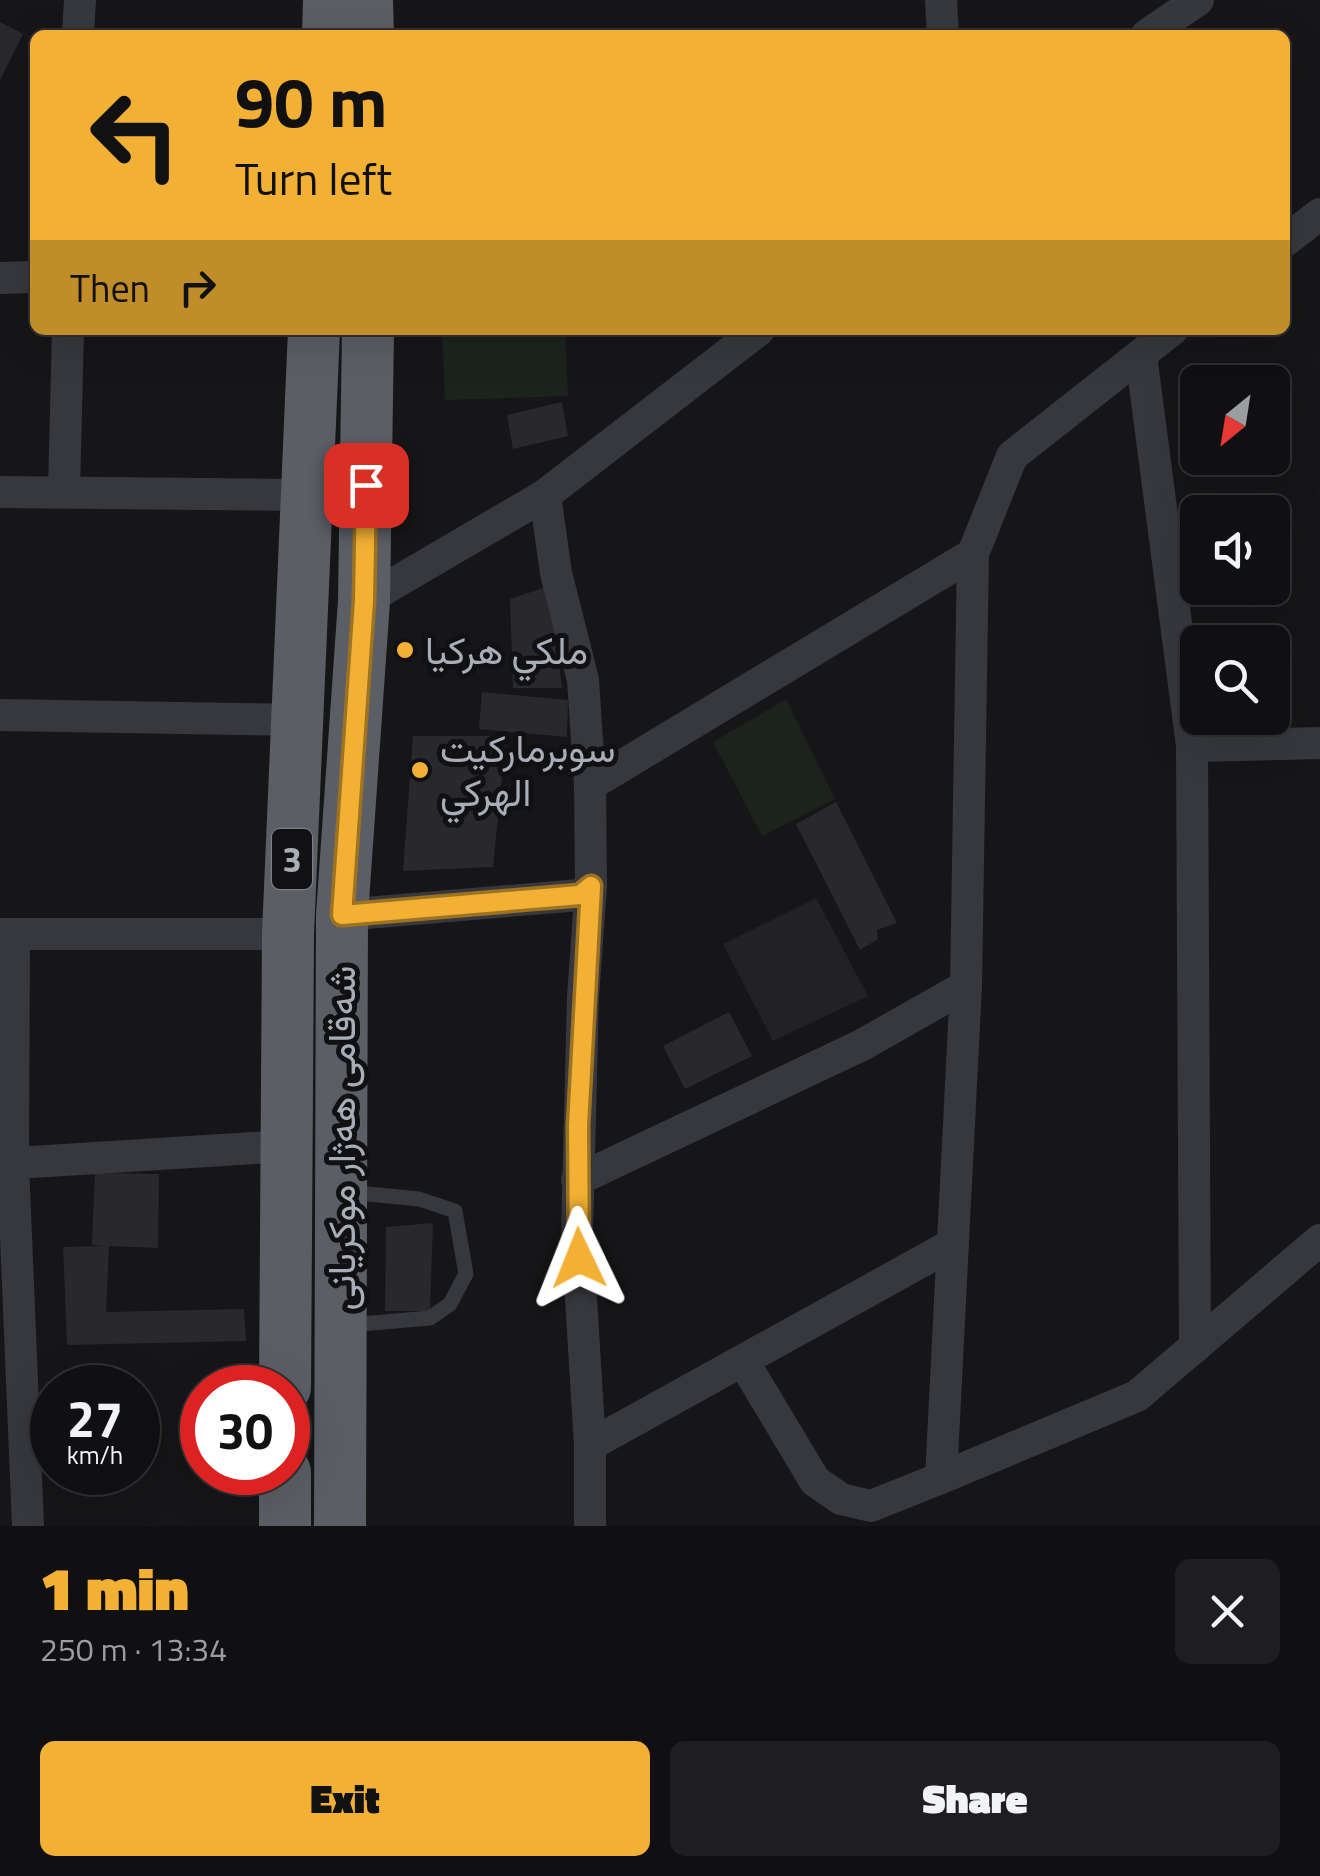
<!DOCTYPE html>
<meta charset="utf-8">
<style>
:root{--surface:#101012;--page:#1e1e20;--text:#f1f3f6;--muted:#9c9d9f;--line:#303032;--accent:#f2b134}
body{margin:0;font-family:"Titillium Web",Vazirmatn,sans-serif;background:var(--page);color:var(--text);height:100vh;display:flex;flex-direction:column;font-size:38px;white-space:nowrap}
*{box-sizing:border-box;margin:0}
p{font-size:32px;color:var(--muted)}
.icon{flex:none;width:55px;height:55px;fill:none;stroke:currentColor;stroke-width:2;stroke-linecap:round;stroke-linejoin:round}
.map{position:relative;height:1526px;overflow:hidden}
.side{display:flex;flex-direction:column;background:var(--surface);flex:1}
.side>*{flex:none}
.guide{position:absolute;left:30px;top:30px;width:1260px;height:305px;border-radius:15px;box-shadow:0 10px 40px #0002,0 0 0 2px var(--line);background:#f2b134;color:#111;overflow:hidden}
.needle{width:65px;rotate:210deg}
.tools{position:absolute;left:1180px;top:365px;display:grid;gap:20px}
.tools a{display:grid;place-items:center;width:110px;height:110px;border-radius:15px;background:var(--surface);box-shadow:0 10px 40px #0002,0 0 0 2px var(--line);font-size:50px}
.speed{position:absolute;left:30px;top:1365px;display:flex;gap:20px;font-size:50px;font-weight:700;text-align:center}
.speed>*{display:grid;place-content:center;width:130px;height:130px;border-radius:50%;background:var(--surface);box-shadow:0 10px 40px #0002,0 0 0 2px var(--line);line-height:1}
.speed small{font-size:25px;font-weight:400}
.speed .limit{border:15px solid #d22;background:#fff;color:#111}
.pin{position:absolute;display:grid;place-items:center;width:85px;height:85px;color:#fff;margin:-42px;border-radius:20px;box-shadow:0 5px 15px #0006}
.me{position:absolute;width:110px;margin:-55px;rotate:358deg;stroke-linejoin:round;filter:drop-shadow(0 0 8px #0008)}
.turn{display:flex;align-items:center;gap:35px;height:210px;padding:0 40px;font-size:45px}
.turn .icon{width:130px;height:130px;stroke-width:2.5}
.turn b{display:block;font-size:70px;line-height:85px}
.then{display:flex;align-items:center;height:95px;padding:0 40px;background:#0003;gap:20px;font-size:38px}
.round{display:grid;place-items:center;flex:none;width:105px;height:105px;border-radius:15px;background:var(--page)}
.overview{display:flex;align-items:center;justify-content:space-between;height:170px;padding:0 40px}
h1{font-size:60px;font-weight:800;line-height:75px;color:var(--accent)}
.cta{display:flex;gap:20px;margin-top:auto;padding:20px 40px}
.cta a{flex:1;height:115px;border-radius:15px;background:var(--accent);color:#111;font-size:40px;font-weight:800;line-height:115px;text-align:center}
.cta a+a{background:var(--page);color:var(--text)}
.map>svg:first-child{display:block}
.built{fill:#222225}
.green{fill:#1c231d}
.building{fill:#29292c}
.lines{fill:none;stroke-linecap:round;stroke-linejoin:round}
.service{stroke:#37383d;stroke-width:15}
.minor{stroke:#37383d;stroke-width:32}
.trunk{stroke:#5b5e65;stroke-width:52}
.route-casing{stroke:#9d7322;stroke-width:25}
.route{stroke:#f2b134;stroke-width:18}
.poi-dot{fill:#f2b134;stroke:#111113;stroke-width:4}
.labels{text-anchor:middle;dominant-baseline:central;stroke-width:10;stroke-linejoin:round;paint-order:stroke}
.shield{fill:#111113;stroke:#7b7e86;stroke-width:2.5}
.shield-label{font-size:35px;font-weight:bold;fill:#a8adb8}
.poi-label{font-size:38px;fill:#a8adb8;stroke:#111113;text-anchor:start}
.street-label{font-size:38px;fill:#a8adb8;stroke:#111113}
</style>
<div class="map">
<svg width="1320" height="1526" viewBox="0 0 1320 1526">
<rect width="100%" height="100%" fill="#161618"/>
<!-- built -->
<path class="built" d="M816 898 868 996 773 1041 723 944Z"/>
<!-- green -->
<g class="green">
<path d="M442 330H565L568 396 445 400Z"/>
<path d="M786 699 835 799 762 836 713 742Z"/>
</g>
<!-- building -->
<g class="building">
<path d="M0 22 23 34 0 80Z"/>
<path d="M562 402 568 436 513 449 507 415Z"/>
<path d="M549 586 562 688H513L510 599Z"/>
<path d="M482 692 568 700 567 737 479 729Z"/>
<path d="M413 736H506L493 867 403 871Z"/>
<path d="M836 802 897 923 877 930 878 939 860 950 796 824Z"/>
<path d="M729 1012 752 1056 685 1089 663 1046Z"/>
<path d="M95 1173 159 1174 158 1248 109 1246 106 1312 244 1309 246 1341 67 1345 63 1247 103 1246 92 1245Z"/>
<path d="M433 1223 430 1311H385L386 1227Z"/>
</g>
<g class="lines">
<!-- service -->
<path class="service" d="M348 1192 419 1199 455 1211 466 1274 450 1304 430 1318 349 1325"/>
<!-- minor -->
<g class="minor">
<path d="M941 0 943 35"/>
<path d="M78 35 80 0"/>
<path d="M1147 35 1198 0"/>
<path d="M1285 241 1320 214"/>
<path d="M0 278 35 277"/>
<path d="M1172 330 1012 456 973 554 966 986 941 1478 1137 1396 1320 1240"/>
<path d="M1141 355 1192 746 1195 1347"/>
<path d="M64 490 68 330"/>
<path d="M0 492 305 495"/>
<path d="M364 601 545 495 759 330"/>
<path d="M0 715 299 720"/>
<path d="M1192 746 1320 743"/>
<path d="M590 785 973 554"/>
<path d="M342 915 580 895 591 886 590 785 583 680 556 573 545 495"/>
<path d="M0 934H288"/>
<path d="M14 934 13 1164 28 1526"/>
<path d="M0 1164 286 1146"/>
<path d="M577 1180 862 1045 966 986"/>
<path d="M743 1361 815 1481 841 1499 871 1506 941 1478"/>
<path d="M590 1445 953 1244"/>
<path d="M590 1526V1445L577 1234 583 997 591 886"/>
</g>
<!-- trunk -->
<g class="trunk">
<path d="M367 0 368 35"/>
<path d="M328 35 329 0"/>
<path d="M285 1388 288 934 314 330"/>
<path d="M285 1526V1472"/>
<path d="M340 1526 342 915 364 601 368 330"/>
</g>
</g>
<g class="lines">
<!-- route casing -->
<g class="route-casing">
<path id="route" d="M366 485 364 601 342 915 580 895 591 886 578 1126 579 1258"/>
</g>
<!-- route -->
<use href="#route" class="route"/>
</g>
<!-- markers -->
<g class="poi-dot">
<circle cx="405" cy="650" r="10"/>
<circle cx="420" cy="770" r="10"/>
</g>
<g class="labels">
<!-- shield labels -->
<rect class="shield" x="272" y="829" width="40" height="60" rx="8"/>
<g class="shield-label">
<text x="292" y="859">3</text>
</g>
<!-- poi labels -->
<g class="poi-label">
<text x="425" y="650">ملكي هركيا</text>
<text x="440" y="748">سوبرماركيت<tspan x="440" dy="44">الهركي</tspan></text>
</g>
<!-- street labels -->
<g class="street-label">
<text transform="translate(341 1138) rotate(-90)">شەقامی ھەژار موکریانی</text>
</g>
</g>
</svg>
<div class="tools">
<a><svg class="needle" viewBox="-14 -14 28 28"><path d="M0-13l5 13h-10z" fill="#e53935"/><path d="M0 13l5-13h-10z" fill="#9c9d9f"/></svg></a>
<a><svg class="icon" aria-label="sound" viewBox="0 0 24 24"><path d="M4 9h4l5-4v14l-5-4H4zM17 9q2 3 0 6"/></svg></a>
<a><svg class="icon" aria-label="search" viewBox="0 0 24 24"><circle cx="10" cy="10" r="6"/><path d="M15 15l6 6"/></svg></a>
</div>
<div class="speed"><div>27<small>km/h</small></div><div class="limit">30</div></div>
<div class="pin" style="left:366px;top:485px;background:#d93025"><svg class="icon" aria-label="arrive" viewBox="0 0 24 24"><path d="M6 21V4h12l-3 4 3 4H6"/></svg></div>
<svg class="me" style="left:579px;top:1258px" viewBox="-20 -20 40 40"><path d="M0-17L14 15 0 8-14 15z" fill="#f2b134" stroke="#fff" stroke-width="4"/></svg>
<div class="guide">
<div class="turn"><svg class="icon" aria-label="left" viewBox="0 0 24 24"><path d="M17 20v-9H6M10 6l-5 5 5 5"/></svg><div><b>90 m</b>Turn left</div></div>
<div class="then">Then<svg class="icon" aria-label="right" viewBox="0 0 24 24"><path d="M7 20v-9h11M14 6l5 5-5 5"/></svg></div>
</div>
</div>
<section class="side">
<div class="overview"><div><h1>1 min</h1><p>250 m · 13:34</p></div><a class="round"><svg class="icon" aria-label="close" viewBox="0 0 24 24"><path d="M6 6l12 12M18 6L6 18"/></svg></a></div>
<div class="cta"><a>Exit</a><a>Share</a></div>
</section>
